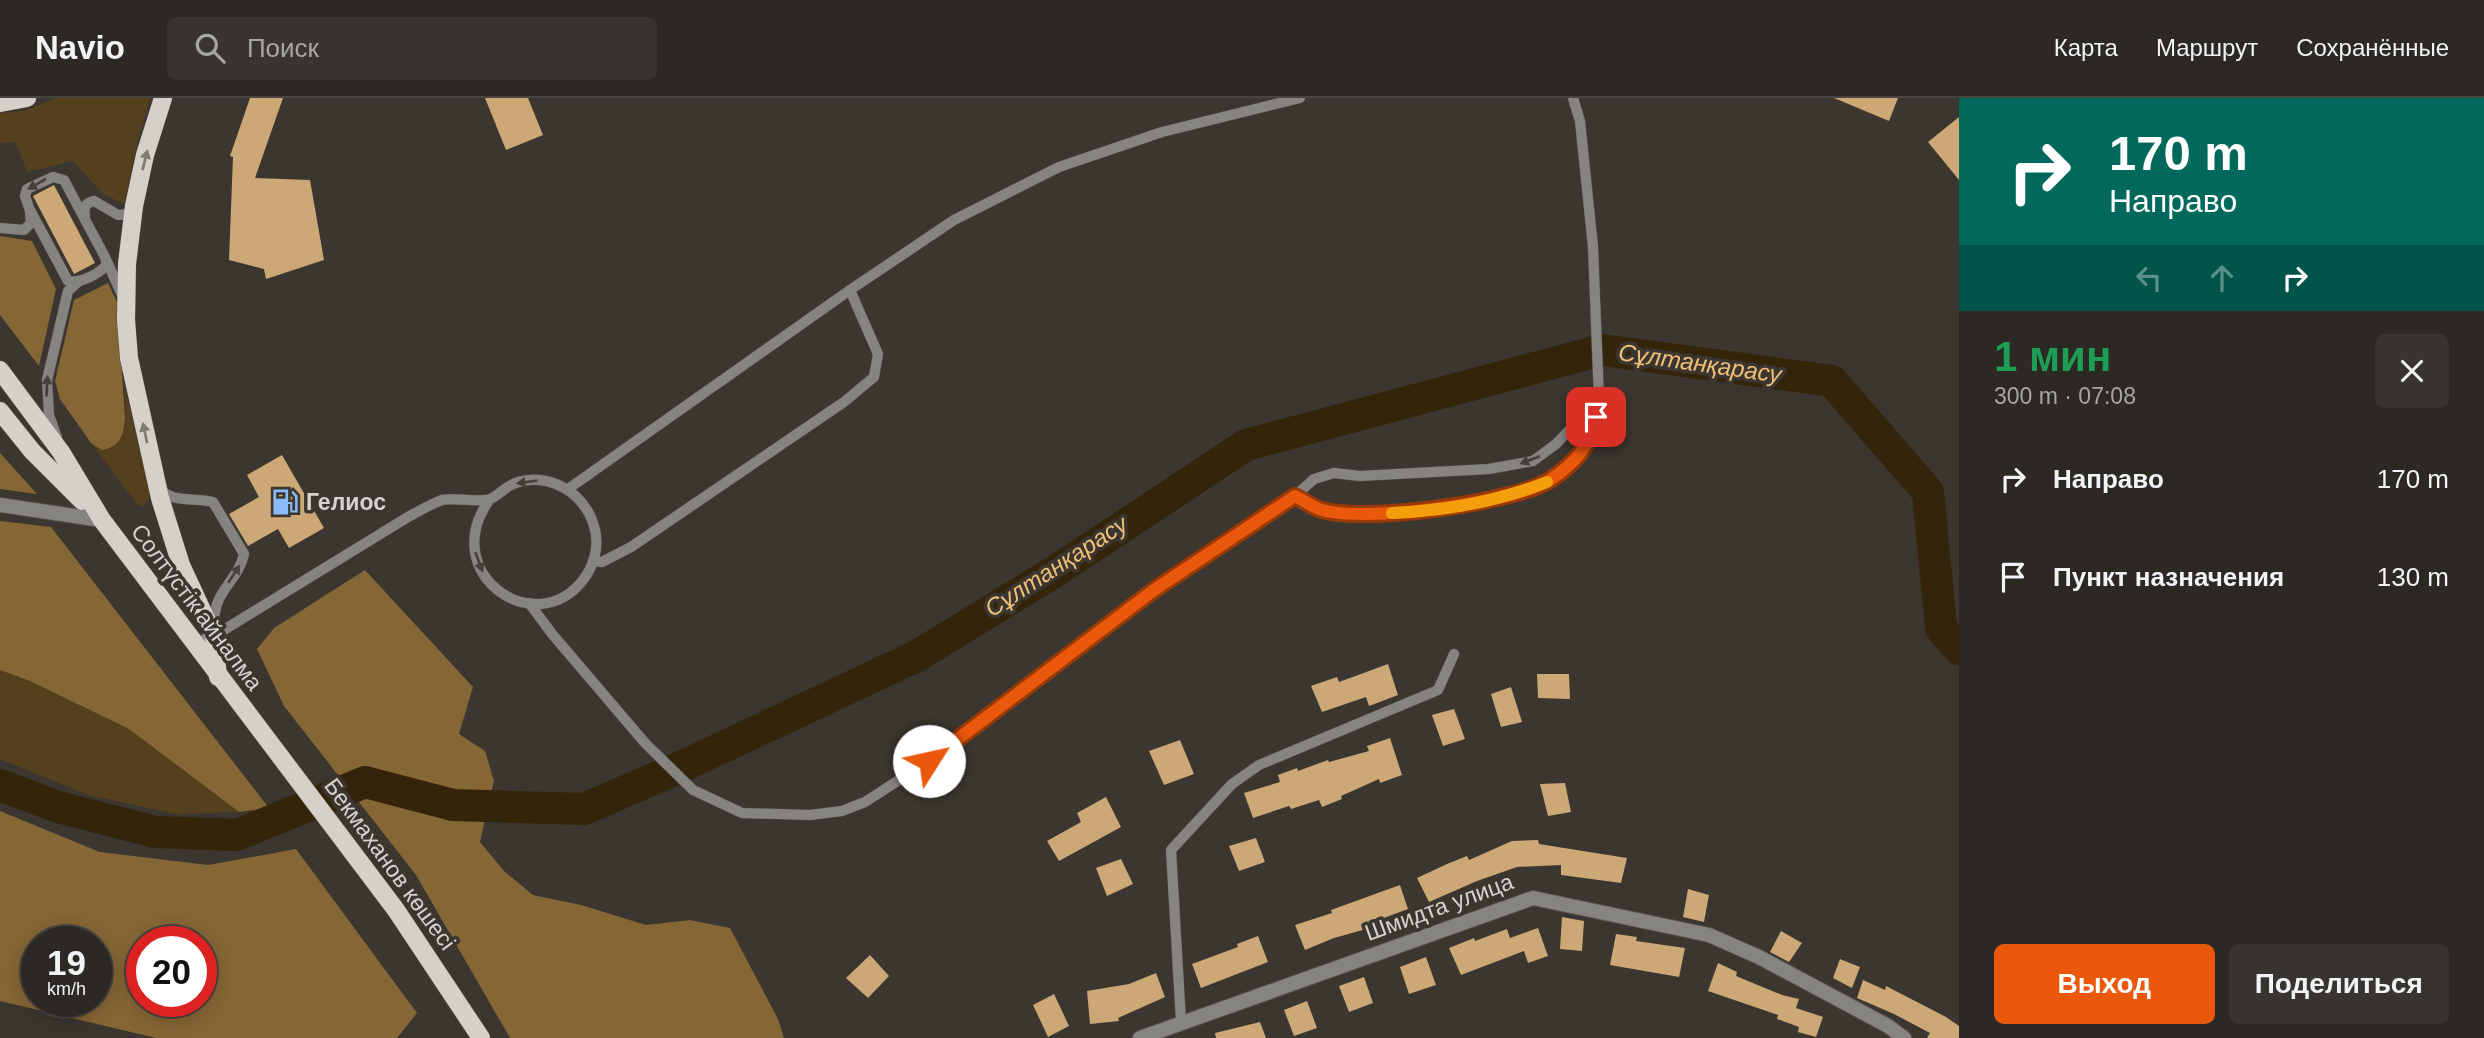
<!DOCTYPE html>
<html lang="ru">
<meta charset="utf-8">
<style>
:root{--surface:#2c2823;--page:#383430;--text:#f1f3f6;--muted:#a6a6a6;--line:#484441;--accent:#ea580c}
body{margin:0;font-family:Arial,sans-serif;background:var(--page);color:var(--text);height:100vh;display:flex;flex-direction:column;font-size:26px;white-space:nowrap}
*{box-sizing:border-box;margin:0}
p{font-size:23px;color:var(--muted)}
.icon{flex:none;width:38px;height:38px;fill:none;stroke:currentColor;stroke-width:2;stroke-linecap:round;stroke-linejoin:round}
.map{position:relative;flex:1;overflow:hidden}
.sheet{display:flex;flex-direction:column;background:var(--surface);width:525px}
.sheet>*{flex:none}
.hud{background:#00695c;color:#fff;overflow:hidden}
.speed{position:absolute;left:21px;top:828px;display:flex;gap:14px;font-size:35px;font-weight:700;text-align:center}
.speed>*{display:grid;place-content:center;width:91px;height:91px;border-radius:50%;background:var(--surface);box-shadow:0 4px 18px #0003,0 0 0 2px var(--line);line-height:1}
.speed small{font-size:18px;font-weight:400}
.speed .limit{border:10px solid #d22;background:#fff;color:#111}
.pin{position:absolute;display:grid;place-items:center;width:60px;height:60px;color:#fff;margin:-30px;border-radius:14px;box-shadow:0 4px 10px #0006}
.me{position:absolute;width:77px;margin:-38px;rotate:55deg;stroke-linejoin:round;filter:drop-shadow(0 0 5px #0008)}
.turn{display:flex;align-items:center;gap:24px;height:147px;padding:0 35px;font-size:32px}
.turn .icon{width:91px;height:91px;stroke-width:2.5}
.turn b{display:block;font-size:49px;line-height:60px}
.lanes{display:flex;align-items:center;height:66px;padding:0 35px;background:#0003;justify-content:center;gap:35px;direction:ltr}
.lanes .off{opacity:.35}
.round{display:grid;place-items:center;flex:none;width:74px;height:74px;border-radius:10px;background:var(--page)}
.headline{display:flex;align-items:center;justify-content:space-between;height:119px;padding:0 35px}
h1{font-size:42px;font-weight:700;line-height:52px;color:#1e9e55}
.action{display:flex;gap:14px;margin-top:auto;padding:14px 35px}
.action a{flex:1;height:80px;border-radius:10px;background:var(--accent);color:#fff;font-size:28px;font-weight:700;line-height:80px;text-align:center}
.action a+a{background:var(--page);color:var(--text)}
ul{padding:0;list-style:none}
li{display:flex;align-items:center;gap:21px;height:98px;padding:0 35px}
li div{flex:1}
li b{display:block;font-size:26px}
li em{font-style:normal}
header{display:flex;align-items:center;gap:42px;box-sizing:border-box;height:98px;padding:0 35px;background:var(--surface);border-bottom:2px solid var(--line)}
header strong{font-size:33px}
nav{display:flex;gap:38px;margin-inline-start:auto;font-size:24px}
.search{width:490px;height:63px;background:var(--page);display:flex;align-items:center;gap:18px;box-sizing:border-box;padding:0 24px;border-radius:10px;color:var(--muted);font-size:26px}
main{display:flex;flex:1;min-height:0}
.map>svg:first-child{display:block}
.green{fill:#55401e}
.forest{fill:#856635;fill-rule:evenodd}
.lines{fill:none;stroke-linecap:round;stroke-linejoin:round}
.river{stroke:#34240a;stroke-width:32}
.building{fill:#cba876}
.lane-casing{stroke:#57524c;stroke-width:11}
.street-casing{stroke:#57524c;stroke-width:16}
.primary-casing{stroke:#57524c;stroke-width:19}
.lane{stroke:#868480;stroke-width:10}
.street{stroke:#868480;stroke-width:14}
.primary{stroke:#d5d0c9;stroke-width:18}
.oneway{fill:#807b74}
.oneway2{fill:#46423b}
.route-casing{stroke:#983908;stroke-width:18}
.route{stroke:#ea580c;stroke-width:12}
.slow{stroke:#f59e0b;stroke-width:12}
.labels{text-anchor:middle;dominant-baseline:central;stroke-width:7;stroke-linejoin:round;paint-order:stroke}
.poi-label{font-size:23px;font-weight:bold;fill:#d7d4d0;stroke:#3b362f;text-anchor:start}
.street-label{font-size:23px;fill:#d7d4d0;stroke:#3b362f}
.water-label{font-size:24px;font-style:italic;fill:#f1c076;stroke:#3b362f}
</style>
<header>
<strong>Navio</strong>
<div class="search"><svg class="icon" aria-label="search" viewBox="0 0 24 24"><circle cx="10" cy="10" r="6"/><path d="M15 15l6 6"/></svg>Поиск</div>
<nav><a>Карта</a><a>Маршрут</a><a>Сохранённые</a></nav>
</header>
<main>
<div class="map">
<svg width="1959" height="940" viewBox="0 0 1959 940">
<rect width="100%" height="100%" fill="#3b362f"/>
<!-- green -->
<g class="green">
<path d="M56 0H150L136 50 124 106 103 96 73 63 27 74 16 44 0 45V15L24 13Z"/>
<path d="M124 284 149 395V402L144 408 137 406 91 345 103 352C133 346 125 307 124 284Z"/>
<path d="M0 572 30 583 129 631 239 714 176 716 88 697 0 661Z"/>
</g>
<!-- forest -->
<g class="forest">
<path d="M0 138 32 143 56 191 39 268 0 217Z"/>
<path d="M108 185 117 204 125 319C124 335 121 349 102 352L91 345 60 301 55 283 74 202Z"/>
<path d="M0 355 37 396 0 391Z"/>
<path d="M0 423 51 429 269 710 239 714 129 631 30 583 0 572Z"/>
<path d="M365 472 473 589 459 636 485 653 494 683 480 744 504 773 533 797 581 807 646 827 690 822 730 830 778 921 784 940H510L416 777 284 608 257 551 274 530Z"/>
<path d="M0 713 100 754 208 767 296 751 417 915 397 940H156L0 903ZM37 844H96V903H37ZM142 844H201V903H142Z"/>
</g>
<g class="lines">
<!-- river -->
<path class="river" d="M0 687 58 709 155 734 237 737 365 684 453 707 584 711 672 673 917 558 1054 474 1246 347 1602 252 1832 283 1928 394 1941 530 1959 551"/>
</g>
<!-- building -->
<g class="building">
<path d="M250 0H283L255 80 310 82 324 162 266 181 264 171 229 162 233 59 230 58Z"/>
<path d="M485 0H528L543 37 506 52Z"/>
<path d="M1834 0H1898L1889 23Z"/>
<path d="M1959 19V82L1928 44Z"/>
<path d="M54 87 95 165 74 176 33 98Z"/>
<path d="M282 357 324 430 289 450 278 431 248 448 229 416 259 399 247 377Z"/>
<path d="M1388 566 1398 597 1369 608 1366 599 1322 614 1311 588 1337 579 1339 584Z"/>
<path d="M1537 576H1569L1570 601 1538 600Z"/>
<path d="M1511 589 1522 624 1501 629 1491 596Z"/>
<path d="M1454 611 1465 641 1443 648 1432 617Z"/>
<path d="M1390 640 1402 677 1380 685 1379 681 1341 698 1342 701 1322 709 1319 702 1291 711 1289 708 1253 720 1244 695 1280 684 1278 677 1297 670 1298 673 1328 662 1329 664 1369 653 1367 648Z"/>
<path d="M1180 642 1194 676 1164 687 1149 653Z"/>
<path d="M1565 685 1571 714 1548 718 1540 686Z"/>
<path d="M1106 699 1121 729 1059 763 1047 743 1081 724 1077 715Z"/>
<path d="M1256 740 1265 764 1239 773 1229 748Z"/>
<path d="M1538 742 1539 746 1627 760 1621 785 1561 777V767L1517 769 1477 783 1429 804 1417 780 1447 766 1467 758 1469 762 1512 743Z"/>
<path d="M1121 761 1133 786 1107 798 1096 770Z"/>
<path d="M1400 787 1408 811 1365 827 1366 831 1334 840 1305 852 1295 827 1332 815 1331 812Z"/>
<path d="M1688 791 1709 797 1704 824 1683 819Z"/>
<path d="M1562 819 1584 823 1582 853 1560 851Z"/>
<path d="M1538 830 1548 858 1528 865 1524 853 1461 877 1449 850 1474 840 1475 843 1507 831 1510 840Z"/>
<path d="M1781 833 1802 845 1789 864 1770 854Z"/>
<path d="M1616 836 1637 839 1636 843 1685 850 1679 879 1610 867Z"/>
<path d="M1258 838 1268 864 1201 890 1192 866 1238 849 1237 846Z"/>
<path d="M870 857 889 878 868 900 846 880Z"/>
<path d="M1426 859 1436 887 1409 896 1400 869Z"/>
<path d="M1840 861 1860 869 1852 890 1833 880Z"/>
<path d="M1718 865 1737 874 1736 878 1782 897 1799 901 1796 910 1823 919 1816 939 1798 934 1799 929 1777 921 1778 917 1708 893Z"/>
<path d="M1156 875 1165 899 1118 920 1119 923 1090 926 1087 893 1129 886Z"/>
<path d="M1364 879 1373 905 1349 914 1339 888Z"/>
<path d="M1863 882 1885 892 1886 888 1946 919 1959 928V940H1927L1930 935 1894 916 1857 900Z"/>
<path d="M1054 896 1069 928 1048 939 1033 907Z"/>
<path d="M1307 903 1317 930 1294 938 1284 912Z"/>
<path d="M1260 924 1266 940H1216L1215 935Z"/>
</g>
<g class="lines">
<!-- lane casing -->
<g class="lane-casing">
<g id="lane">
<path d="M85 118C83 110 85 105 94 103L118 117 130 116 134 110"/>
<path d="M0 130 24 132 31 125 30 114"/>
<path d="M105 159 107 166C100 176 79 186 68 183L29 110 25 98 27 91 53 79 64 82 105 159 122 197"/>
<path d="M57 340 49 317 47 282 68 193 79 183"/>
<path d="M159 389C170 406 196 399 213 404L244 456C238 484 213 492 214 527"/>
<path d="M568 391 850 192 954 122 1059 69 1162 34 1300 0"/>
<path d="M1295 398 1320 411 1348 416 1421 414 1518 396 1548 383 1577 361 1593 338 1599 301 1593 149 1580 23 1573 0"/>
<path d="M593 463 602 464 631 449 844 304 874 279 878 256 850 192"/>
<path d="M529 505 553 537 645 645 693 692 742 715 810 717 842 713 865 704 950 649 1154 492 1295 398 1314 381 1334 375 1360 378 1489 371 1533 363 1556 346 1599 301"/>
<path d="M193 546 214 538 408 419C419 413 431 406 442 402 456 399 478 405 490 401 498 398 504 390 513 386 548 372 587 395 595 432 599 449 594 468 583 482 535 544 436 475 490 401"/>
<path d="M1181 924 1171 752 1232 686 1259 667 1438 592 1454 556"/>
</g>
</g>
<!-- street casing -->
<g class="street-casing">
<g id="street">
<path d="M0 407 102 422"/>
<path d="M1140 940 1533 800 1709 837 1759 859 1888 928 1904 940"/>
</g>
</g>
<!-- primary casing -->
<g class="primary-casing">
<g id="primary">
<path d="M163 0 145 57 134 108 127 166 126 222 129 260 160 400 181 467 214 538 218 579"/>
<path d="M0 5 27 0"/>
<path d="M0 272 61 354 102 422 396 812 481 940"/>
<path d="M0 313 32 353 82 403"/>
</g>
</g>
<!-- lane -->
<use href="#lane" class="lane"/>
<!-- street -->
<use href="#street" class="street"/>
<!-- primary -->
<use href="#primary" class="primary"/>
</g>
<!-- one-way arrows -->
<defs><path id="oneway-solid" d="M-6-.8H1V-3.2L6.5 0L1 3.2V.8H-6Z" transform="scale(1.75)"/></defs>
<g class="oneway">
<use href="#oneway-solid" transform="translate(145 62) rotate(-76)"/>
<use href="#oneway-solid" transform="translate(145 335) rotate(-102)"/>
</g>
<g class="oneway2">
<use href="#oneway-solid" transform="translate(37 86) rotate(150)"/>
<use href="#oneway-solid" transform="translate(47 288) rotate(-87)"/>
<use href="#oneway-solid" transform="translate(1530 362) rotate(159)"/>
<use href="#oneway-solid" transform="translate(527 384) rotate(173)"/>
<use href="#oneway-solid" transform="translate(479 464) rotate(70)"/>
<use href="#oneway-solid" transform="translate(234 476) rotate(-57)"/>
</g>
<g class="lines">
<!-- route casing -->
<g class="route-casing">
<path id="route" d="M929 663 1154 492 1295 398C1303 402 1311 408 1319 411 1360 426 1513 405 1550 382 1574 366 1591 348 1596 319"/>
</g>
<!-- route -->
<use href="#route" class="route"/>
<!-- slow -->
<path class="slow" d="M1392 415C1443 413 1499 403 1547 384"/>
</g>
<!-- icons -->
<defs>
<g id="fuel-bare" transform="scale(2.1)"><path d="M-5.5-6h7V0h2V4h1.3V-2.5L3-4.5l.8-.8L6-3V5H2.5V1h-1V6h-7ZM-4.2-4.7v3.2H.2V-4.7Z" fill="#8abafc" stroke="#3b362f" stroke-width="2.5" paint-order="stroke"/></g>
</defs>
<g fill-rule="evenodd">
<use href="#fuel-bare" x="285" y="404"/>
</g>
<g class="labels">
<!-- poi labels -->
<g class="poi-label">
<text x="306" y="404">Гелиос</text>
</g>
<!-- street labels -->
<g class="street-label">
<text transform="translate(197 509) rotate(53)">Солтүстік айналма</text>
<text transform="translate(390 766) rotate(54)">Бекмаханов көшесі</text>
<text transform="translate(1439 809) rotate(-20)">Шмидта улица</text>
</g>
<!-- water labels -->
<g class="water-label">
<text transform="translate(1700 265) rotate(8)">Сұлтанқарасу</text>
<text transform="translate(1056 468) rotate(-33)">Сұлтанқарасу</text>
</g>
</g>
</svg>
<div class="speed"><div>19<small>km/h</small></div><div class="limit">20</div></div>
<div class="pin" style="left:1596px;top:319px;background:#d93025"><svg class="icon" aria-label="arrive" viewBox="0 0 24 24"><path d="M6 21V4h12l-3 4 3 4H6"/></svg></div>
<svg class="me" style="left:929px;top:663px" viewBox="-20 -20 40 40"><circle r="19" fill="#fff"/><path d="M0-13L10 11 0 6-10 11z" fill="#ea580c"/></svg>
</div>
<section class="sheet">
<div class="hud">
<div class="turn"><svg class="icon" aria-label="right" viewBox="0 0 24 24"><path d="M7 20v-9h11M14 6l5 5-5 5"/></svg><div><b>170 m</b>Направо</div></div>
<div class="lanes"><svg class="icon off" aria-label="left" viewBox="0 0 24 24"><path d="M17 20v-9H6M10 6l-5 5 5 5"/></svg><svg class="icon off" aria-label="ahead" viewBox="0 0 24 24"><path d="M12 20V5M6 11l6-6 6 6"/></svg><svg class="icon" aria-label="right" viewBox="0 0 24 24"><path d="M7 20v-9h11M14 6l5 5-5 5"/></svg></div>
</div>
<div class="headline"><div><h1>1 мин</h1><p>300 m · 07:08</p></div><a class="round"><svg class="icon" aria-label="close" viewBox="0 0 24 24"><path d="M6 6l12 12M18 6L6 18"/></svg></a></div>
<ul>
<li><svg class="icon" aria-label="right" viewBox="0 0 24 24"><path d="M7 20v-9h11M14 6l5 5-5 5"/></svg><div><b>Направо</b></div><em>170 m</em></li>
<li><svg class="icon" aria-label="arrive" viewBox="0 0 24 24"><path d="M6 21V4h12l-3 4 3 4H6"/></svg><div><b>Пункт назначения</b></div><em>130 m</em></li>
</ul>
<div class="action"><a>Выход</a><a>Поделиться</a></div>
</section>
</main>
